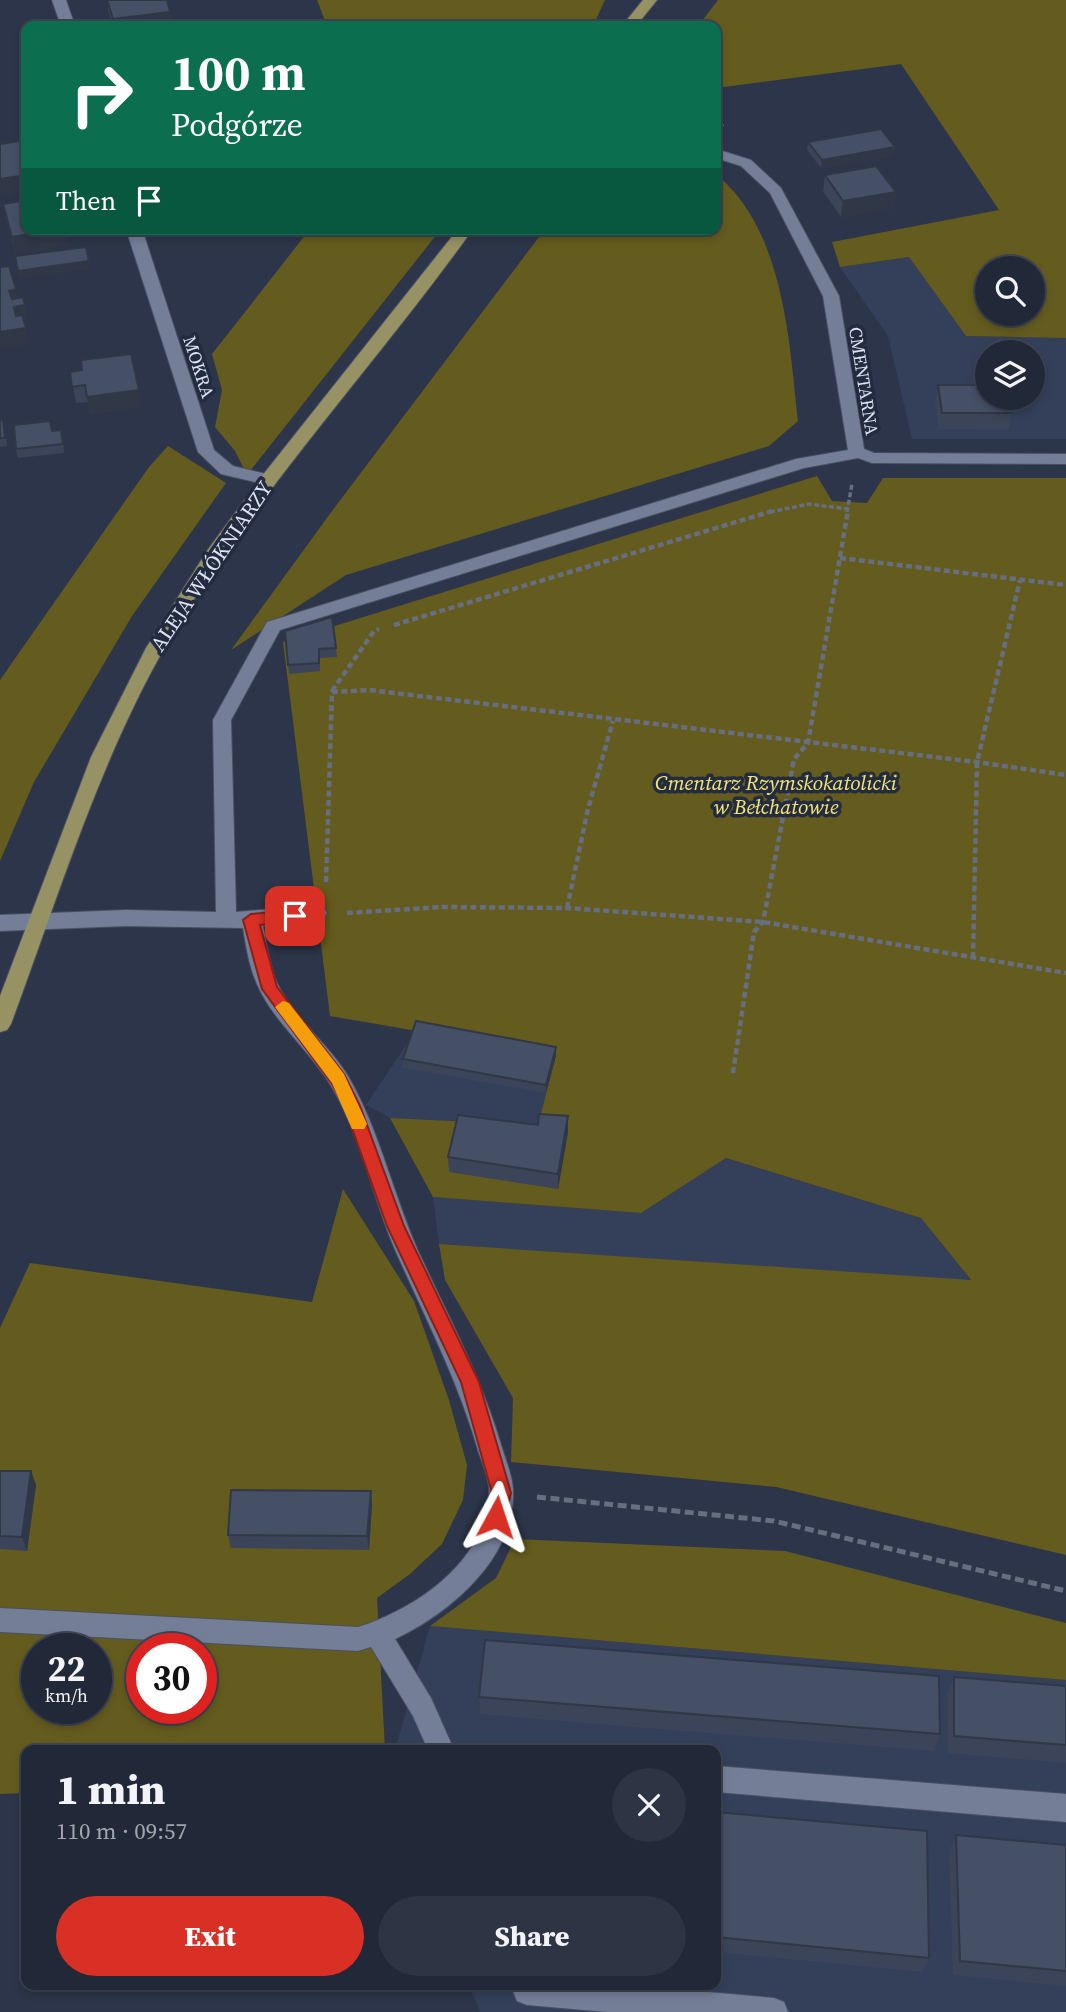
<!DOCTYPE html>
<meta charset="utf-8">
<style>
:root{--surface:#212838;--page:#2d3443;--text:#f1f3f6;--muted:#a2a6ae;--line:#3e4453;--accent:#d93025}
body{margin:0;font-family:"Source Serif 4",serif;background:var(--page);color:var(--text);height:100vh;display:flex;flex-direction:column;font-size:26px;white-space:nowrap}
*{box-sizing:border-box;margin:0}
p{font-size:23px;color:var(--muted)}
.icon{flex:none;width:38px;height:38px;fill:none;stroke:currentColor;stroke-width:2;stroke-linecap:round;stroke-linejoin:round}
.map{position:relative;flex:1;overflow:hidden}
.drawer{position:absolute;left:21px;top:1745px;width:700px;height:245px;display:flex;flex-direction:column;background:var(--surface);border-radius:14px;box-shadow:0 4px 10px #0003,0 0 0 2px var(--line)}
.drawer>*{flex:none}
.banner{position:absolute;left:21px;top:21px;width:700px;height:214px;border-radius:14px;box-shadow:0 4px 10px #0003,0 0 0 2px var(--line);background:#0b6e4f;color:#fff;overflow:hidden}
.tools{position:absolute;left:975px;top:256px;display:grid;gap:14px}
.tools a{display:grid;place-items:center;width:70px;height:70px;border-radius:50%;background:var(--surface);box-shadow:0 4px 10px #0003,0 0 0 2px var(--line);font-size:35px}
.speed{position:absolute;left:21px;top:1633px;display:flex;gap:14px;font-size:35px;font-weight:700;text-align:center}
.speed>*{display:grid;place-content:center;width:91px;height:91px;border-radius:50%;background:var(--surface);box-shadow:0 4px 10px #0003,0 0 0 2px var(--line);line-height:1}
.speed small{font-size:18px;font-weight:400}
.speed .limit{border:10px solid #d22;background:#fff;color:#111}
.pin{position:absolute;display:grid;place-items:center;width:60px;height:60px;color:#fff;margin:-30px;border-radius:14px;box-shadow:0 4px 10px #0006}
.me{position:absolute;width:77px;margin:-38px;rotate:5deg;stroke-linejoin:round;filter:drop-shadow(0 0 5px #0008)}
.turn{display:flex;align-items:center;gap:24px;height:147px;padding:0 35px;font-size:32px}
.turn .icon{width:91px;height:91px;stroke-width:2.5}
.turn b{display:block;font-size:49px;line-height:60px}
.then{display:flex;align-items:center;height:66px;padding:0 35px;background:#0003;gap:14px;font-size:26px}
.round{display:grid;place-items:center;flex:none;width:74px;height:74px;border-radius:37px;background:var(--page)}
.overview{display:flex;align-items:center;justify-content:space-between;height:119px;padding:0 35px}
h1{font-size:42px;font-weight:800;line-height:52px}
.cta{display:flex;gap:14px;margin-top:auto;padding:14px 35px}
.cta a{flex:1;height:80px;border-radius:42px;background:var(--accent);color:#fff;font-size:28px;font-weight:800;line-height:80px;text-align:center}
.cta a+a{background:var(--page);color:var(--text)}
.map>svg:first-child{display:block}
.built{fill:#343f5a;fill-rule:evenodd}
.green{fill:#645b1e;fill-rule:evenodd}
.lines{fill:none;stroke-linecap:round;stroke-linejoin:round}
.minor-casing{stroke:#495062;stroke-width:2}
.major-casing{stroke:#495062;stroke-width:2}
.path-far2{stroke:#666e81;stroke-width:3.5;stroke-dasharray:5 2.5;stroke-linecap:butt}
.path-far1{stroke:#666e81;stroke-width:4.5;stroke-dasharray:6 3.5;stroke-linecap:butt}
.path{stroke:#666e81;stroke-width:5;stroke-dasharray:9 4.5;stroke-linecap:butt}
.minor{fill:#747e97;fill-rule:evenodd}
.major{fill:#969263;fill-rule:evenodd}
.wall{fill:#3b4458}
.shaded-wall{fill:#303747}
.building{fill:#454f66;stroke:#303747;stroke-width:2}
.route{fill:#d93025;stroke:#8d1f18;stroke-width:2}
.slow{fill:#f59e0b}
.labels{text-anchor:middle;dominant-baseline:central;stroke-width:7;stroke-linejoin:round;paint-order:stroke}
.far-street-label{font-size:18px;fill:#dee4f2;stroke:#222b40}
.street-label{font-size:21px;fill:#dee4f2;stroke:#222b40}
.park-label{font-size:21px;font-style:italic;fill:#f5e573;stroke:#222b40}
</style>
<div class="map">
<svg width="1066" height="2012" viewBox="0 0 1066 2012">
<rect width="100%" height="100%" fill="#2c354a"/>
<!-- built -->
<g class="built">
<path d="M909 257 966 336 1066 338V439H912L888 336 840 267ZM987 352H1032V397H987Z"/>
<path d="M416 1030 556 1055 538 1125 390 1118 366 1105Z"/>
<path d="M725 1158 921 1218 971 1281 439 1244 433 1197 641 1213Z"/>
<path d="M430 1626 1066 1680V2012H480L469 1985 716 1984V1750H395Z"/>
</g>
<!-- green -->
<g class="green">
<path d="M317 0H605L593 26H327Z"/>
<path d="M718 0H1066V338L966 336 909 257 840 267 832 242 999 210 901 64 716 88V26H698ZM987 268H1032V313H987Z"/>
<path d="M716 174C784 230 789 340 798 421L769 446 346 575 231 650 332 511 545 229H716Z"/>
<path d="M310 229H441L247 475 235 451 215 427 222 390 212 354Z"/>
<path d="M168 446 226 483 132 616 34 782 0 861V680L149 467Z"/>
<path d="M817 476 832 501 867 503 883 478H1066V1555L776 1487 511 1462 513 1398 445 1280 439 1244 971 1280 921 1218 726 1158 641 1213 433 1197 390 1118 538 1125 556 1055 330 1016 283 642Z"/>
<path d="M343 1189 414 1301 449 1400 467 1465 463 1500 442 1544 410 1574 377 1598 385 1750H26V1793L0 1794V1328L30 1263 312 1302ZM37 1648H96V1708H37ZM142 1648H201V1708H142Z"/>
<path d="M515 1539 785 1551 1066 1623V1680L430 1626 496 1578Z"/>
</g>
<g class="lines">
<!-- minor casing -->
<g class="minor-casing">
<g id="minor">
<path d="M52 0H66L75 26H61Z"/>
<path d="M716 149 751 160 781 188 839 296 864 449 874 453 1066 454V464L872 463 858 458 804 468 280 630 231 720 236 912 317 905 324 908 327 913 324 918 317 921 263 926C267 945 269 965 277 983 293 1018 328 1043 348 1076 380 1131 393 1195 419 1253 449 1318 482 1379 502 1448 506 1461 512 1475 513 1489 517 1557 450 1613 395 1639L431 1698 454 1750H428L413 1716 371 1647 358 1651 0 1632V1608L358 1627C417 1609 489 1559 489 1490 489 1476 482 1463 478 1450 458 1381 426 1319 397 1254 373 1200 362 1138 332 1087 310 1050 274 1023 257 984 249 966 246 946 243 928L126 926 0 931V915L126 910 216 912 213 720 267 622 796 459 848 450 823 296 770 193 741 166 716 158Z"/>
<path d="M126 229H142L214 450 233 466 274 476 277 480 274 484 268 485 221 474 198 452Z"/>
<path d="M716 1766 1066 1794V1822L716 1792Z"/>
<path d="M515 1984H618L774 1998 784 2002 788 2012H607L527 2005 517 2001 513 1991Z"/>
</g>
</g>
<!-- major casing -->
<g class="major-casing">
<g id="major">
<path d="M643 0H657L636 26H622Z"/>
<path d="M458 229H473C372 370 252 496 165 647 99 762 57 900 11 1024L7 1030 0 1032V996L91 757 146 648 207 551 262 476Z"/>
</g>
</g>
<!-- path-far2 -->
<g class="path-far2">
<path d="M716 116 723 127"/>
<path d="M770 512 809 504 848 509"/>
<path d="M847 512 852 484"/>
</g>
<!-- path-far1 -->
<g class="path-far1">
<path d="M840 558 1066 585"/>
<path d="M394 625 776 510"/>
<path d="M332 691 374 631 379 629"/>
<path d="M326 882 332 692 369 690 977 762 1066 775"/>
<path d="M567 908 588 809 613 721"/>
<path d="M347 913 442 907 567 908 763 922 1066 973"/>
<path d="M973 958 977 762 1020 580"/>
<path d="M733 1073 754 932 763 922 794 759 808 743 848 510"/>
</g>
<!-- path -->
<path class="path" d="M537 1497 774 1521 1066 1591"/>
<!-- minor -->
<use href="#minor" class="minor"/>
<!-- major -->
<use href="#major" class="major"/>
</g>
<!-- wall -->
<g class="wall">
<path d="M107 0H167L170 12 172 26H113L108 10Z"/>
<path d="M808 142 895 147 894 156 821 168 807 150Z"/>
<path d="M825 175 896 192 894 208 841 217 823 191Z"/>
<path d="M3 204 68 245 16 254 6 220Z"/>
<path d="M70 372 141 407 90 414 88 402 76 403Z"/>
<path d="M938 385 1012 413 1009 430 939 429 935 401Z"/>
<path d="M0 420 5 429 7 446 0 447Z"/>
<path d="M52 431 63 438 64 453 18 458 16 449Z"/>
<path d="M332 617 337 657 320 658V671L289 674 285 631Z"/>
<path d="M556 1047V1055L546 1093 403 1068V1059Z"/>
<path d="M568 1116V1132L558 1189 449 1172 448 1157 538 1125Z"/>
<path d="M0 1471 36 1485 27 1551 0 1549Z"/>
<path d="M372 1504 369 1550 231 1548 228 1535Z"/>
<path d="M954 1677 1066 1686V1763L948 1753 947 1694Z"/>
<path d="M479 1697 940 1734 934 1751 633 1727 480 1714Z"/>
<path d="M716 1812 929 1958 922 1972 716 1952Z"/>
<path d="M956 1835 1066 1845V1986L953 1975 949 1851Z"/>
</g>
<!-- shaded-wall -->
<g class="shaded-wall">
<path d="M170 12 172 26H114L113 19Z"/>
<path d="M895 147 894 156 821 168 822 160Z"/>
<path d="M26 175V192L0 195V179Z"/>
<path d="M896 192 894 208 841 217 843 201Z"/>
<path d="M61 229H65L68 245 16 254 12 237Z"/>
<path d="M89 261 90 269 19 279 18 271Z"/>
<path d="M16 289 20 306 25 305 28 322 17 324 9 291Z"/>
<path d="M26 328 30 345 0 349V332Z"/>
<path d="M139 390 141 407 90 414 87 397Z"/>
<path d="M556 1047V1055L546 1093V1085Z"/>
<path d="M568 1116V1132L558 1189V1174Z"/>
<path d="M31 1471 36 1485 27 1551 22 1537Z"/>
<path d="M371 1491 372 1504 369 1550 367 1536Z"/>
</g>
<!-- building -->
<g class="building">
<path d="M107 0H167L170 12 113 19Z"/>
<path d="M881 129 895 147 822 160 808 142Z"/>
<path d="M26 140V175L0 179V144Z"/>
<path d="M876 166 896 192 843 201 825 175Z"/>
<path d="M26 200V229H61L12 237 3 204Z"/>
<path d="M86 247 89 261 18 271 15 256Z"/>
<path d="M9 266 16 289 9 291 12 299 23 297 25 305 14 307 16 316 22 315 26 328 0 332V267Z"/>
<path d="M131 354 139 390 87 397 85 385 72 387 70 372 82 370 81 360Z"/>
<path d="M938 385H987V397H1009L1012 413H942Z"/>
<path d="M0 420H3L5 438H0Z"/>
<path d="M50 421 52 431 61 430 63 444 16 449 14 425Z"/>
<path d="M332 617 336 648 319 649V663L288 665 285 631Z"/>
<path d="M416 1021 556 1047 546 1085 403 1059Z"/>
<path d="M539 1114 568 1116 558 1174 448 1157 458 1115 538 1125Z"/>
<path d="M0 1471H31L22 1537 0 1536Z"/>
<path d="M231 1490 371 1491 367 1536 228 1535Z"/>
<path d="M485 1640 939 1676 940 1734 479 1697Z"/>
<path d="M954 1677 1066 1686V1745L954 1736Z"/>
<path d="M716 1812 927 1831 929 1958 716 1937Z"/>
<path d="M956 1835 1066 1845V1971L960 1961Z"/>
</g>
<!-- route -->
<path class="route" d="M295 910 300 912 302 916 300 920 260 925 277 987 344 1074 360 1106 404 1226 479 1382 511 1493 503 1523 496 1526 490 1523 487 1517 492 1493 461 1382 387 1226 344 1106 332 1084 262 989 243 920 251 914Z"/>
<!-- slow -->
<path class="slow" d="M283 1001 289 1003 344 1074 367 1124 364 1129H352L332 1083 275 1007Z"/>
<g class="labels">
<!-- far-street labels -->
<g class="far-street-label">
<text transform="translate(199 367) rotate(72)">MOKRA</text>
<text transform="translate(864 381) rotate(81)">CMENTARNA</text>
</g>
<!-- street labels -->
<g class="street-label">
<text transform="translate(211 566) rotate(-56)">ALEJA WŁÓKNIARZY</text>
</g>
<!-- park labels -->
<g class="park-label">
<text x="776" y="782">Cmentarz Rzymskokatolicki<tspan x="776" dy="24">w Bełchatowie</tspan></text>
</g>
</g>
</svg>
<div class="tools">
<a><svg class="icon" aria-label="search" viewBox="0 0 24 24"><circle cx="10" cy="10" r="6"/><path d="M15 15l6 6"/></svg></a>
<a><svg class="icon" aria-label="layers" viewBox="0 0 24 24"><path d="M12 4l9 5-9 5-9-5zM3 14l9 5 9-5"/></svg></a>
</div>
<div class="speed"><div>22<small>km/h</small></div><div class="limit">30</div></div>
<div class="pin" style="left:295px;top:916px;background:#d93025"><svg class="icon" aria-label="arrive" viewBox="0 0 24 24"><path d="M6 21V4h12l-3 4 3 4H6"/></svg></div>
<svg class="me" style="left:496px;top:1517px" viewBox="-20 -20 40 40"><path d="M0-17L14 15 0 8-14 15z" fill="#d93025" stroke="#fff" stroke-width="4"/></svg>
<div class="banner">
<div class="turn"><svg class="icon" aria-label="right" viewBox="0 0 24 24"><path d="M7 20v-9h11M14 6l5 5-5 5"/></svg><div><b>100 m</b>Podgórze</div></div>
<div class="then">Then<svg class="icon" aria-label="arrive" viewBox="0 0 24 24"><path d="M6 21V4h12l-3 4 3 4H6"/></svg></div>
</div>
<section class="drawer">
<div class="overview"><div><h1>1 min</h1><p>110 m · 09:57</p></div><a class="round"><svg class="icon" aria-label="close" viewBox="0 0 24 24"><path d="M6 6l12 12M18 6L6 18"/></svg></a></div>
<div class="cta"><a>Exit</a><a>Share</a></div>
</section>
</div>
